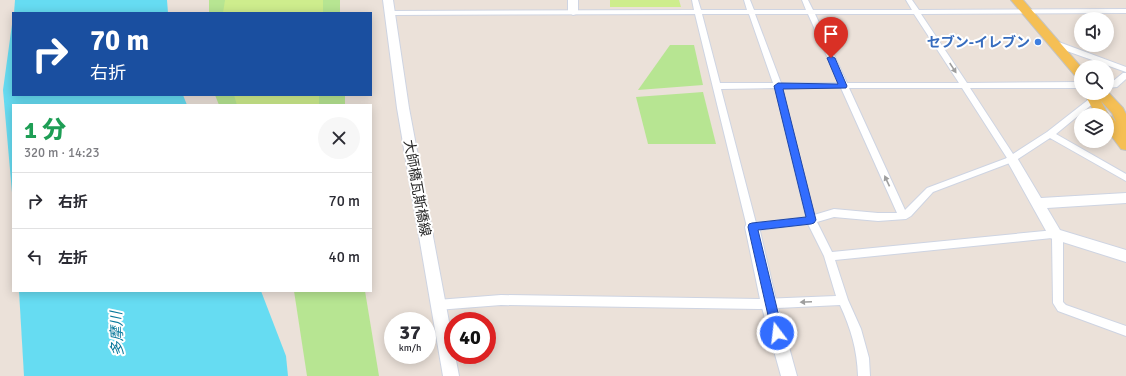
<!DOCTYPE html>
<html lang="ja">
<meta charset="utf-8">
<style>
:root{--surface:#fff;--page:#f7f7f7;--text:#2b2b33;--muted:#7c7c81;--line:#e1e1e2}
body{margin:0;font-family:Signika,"Noto Sans JP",sans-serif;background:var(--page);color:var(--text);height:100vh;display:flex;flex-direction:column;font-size:15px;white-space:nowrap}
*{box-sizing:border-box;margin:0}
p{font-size:13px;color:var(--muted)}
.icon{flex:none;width:22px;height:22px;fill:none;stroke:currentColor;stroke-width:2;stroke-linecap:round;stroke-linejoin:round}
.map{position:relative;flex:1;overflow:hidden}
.drawer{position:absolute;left:12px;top:104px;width:360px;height:188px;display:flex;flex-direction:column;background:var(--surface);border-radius:0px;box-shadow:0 2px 10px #0003}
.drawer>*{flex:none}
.banner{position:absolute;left:12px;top:12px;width:360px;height:84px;border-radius:0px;box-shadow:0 2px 10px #0003;background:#1a4fa0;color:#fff;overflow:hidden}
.controls{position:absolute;left:1074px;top:12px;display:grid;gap:8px}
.controls a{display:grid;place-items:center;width:40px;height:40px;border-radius:50%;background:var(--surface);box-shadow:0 2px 10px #0003;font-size:20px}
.speed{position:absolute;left:384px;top:312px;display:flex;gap:8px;font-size:20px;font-weight:700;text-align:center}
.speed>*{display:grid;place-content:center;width:52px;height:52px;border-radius:50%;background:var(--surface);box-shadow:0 2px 10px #0003;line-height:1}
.speed small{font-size:10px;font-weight:400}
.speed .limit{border:6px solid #d22;background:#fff;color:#111}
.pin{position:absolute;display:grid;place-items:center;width:34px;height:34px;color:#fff;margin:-41px -17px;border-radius:50% 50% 50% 0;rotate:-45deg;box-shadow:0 0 4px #0007}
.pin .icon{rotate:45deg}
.me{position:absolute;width:44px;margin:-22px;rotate:345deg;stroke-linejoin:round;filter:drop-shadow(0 0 3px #0008)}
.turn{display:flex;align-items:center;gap:14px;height:84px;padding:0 12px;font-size:18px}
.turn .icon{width:52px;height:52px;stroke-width:2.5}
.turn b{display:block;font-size:28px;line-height:34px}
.round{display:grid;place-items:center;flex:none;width:42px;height:42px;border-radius:21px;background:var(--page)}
.summary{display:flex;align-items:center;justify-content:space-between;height:68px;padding:0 12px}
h1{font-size:24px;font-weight:800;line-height:30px;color:#1e9e55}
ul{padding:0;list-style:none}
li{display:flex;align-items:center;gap:12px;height:56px;padding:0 12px;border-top:1px solid var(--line)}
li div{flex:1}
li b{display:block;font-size:15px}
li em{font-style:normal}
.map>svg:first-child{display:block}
.green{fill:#b7e592}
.pitch{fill:#ceed8d}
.water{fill:#66dcf2}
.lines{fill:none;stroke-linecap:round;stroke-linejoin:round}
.street-casing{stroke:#ced4e2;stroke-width:2}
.secondary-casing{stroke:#ced4e2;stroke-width:2}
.primary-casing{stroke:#c3c3c3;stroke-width:2}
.street{fill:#fff;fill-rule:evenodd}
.secondary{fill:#fff;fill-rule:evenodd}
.primary{fill:#f5bf54;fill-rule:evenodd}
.oneway{fill:#9e9e9e}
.route{fill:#326dff;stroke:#2047a6}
.shop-dot{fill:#3f7fe0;stroke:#fff;stroke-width:1.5}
.labels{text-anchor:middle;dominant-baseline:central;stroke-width:4;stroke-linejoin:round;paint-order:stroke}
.shop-label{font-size:14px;font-weight:bold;fill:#366cbe;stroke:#fff;text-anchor:end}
.street-label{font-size:14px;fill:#282828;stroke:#fff}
.water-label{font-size:15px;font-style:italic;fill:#08789b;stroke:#fff}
</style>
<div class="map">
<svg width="1126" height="376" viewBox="0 0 1126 376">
<rect width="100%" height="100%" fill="#ebe1d9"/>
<!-- green -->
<g class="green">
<rect x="209" y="0" width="131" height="13"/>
<path d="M670 45H694L703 85 638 90Z"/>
<path d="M703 92 716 144H648L636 97Z"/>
<path d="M215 95H345V105H219Z"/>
<path d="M294 291H365L379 376H307Z"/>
</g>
<!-- pitch -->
<g class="pitch">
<path d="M225 0H323V13H223Z"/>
<path d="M610 0H679L681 7H610Z"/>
<path d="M234 95H319V105H237Z"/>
</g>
<!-- water -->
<g class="water">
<path d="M15 0H167L168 13H14Z"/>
<path d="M13 17V95H183L187 105H13V204L3 90Z"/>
<path d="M19 291H261L286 356 288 376H24Z"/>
</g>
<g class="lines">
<!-- street casing -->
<g class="street-casing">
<g id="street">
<path d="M692 0H698L701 10H747L744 0H750L754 10H806L802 0H808L813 10H912L906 0H912L919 10 1126 9V13L921 14 967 83 1081 82V88H970L1013 154 1047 132 1093 96 1097 99 1096 101 1056 134 1126 174V181L1050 138 1015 161 933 192 911 216 906 219 878 221 834 217 817 222 832 252 1055 230 1058 231 1063 240V302L1066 305 1126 326V336L1058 311 1053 303 1052 238 835 260 848 300 861 329 869 358 870 376H858C857 349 851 329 840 305L759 309 501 305 437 310 433 308 432 305 433 302 437 300 501 295 759 299 836 296 824 256 808 224 752 231 749 230 747 227 695 14 389 15 386 13 389 11 694 10ZM702 14H749L773 83H720ZM755 14H808L839 83H781ZM815 14H914L959 83H847ZM775 88 806 217 756 223 721 89ZM782 88H841L897 213H878L834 209 814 215ZM849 88H962L1007 158 927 188 905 210Z"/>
<path d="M1050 41H1056L1126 67V72L1050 45Z"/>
<path d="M1123 73H1126V79L1117 87 1107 88V82H1112Z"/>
</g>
</g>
<!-- secondary casing -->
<g class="secondary-casing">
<g id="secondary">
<path d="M383 0H393L409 108 453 343V355H455L459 376H443L397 108Z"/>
<path d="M568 0H578V12L576 14 573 15 568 12Z"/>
<path d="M1012 154 1016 156 1041 198 1126 193V203L1047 208 1060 230 1126 250V262L1050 238 1006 159 1008 156Z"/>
<path d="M752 221 757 223 759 227 777 304 797 376H781L761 304 745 227 747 223Z"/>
</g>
</g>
<!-- primary casing -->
<g class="primary-casing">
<g id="primary">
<path d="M1011 0H1023L1081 67V79L1077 78Z"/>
<path d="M1107 91 1123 108 1126 114V150L1121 149 1107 130V115H1096L1084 93H1107ZM1101 101 1112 113 1116 122 1112 117 1109 116Z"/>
</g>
</g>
<!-- street -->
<use href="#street" class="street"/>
<!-- secondary -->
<use href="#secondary" class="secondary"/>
<!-- primary -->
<use href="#primary" class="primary"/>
</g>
<!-- one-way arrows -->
<defs><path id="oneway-solid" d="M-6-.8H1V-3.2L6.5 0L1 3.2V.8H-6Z"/></defs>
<g class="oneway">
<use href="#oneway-solid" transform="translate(953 68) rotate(57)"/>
<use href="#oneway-solid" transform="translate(887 181) rotate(-115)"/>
<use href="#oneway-solid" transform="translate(806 302) rotate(177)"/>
</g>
<!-- route -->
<path class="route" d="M831 56 835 58 847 86 846 88 783 89 816 220 814 223 811 224 758 230 783 333 781 336 777 338 774 336 772 333 748 227 749 224 752 223 806 217 774 86 778 83 838 84 827 58Z"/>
<!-- markers -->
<circle class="shop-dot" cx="1038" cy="42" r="4"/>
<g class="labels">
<!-- shop labels -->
<g class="shop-label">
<text x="1030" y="42">セブン-イレブン</text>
</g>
<!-- street labels -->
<g class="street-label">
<text transform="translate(417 188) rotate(80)">大師橋瓦斯橋線</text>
</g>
<!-- water labels -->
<g class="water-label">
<text transform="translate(117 334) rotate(-92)">多摩川</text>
</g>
</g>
</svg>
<div class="controls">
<a><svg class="icon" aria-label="sound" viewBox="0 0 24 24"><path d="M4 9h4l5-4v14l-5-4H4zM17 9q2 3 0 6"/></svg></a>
<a><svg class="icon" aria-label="search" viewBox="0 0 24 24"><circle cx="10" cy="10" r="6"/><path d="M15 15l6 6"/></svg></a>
<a><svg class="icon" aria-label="layers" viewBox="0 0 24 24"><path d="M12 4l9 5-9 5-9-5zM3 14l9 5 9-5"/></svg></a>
</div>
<div class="speed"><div>37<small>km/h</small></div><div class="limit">40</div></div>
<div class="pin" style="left:831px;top:58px;background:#d93025"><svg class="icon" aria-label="arrive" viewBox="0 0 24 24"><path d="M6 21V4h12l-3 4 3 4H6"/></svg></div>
<svg class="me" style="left:777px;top:333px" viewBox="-20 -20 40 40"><circle r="17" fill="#326dff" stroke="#fff" stroke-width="3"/><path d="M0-11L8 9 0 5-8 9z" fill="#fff"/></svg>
<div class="banner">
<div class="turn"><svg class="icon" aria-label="right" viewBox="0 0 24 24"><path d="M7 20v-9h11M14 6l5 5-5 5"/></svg><div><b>70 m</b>右折</div></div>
</div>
<section class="drawer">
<div class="summary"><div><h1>1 分</h1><p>320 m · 14:23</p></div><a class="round"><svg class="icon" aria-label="close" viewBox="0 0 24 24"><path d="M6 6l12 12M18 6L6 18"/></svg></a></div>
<ul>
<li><svg class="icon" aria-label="right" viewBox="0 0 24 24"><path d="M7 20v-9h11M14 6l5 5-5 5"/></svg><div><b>右折</b></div><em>70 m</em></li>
<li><svg class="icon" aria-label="left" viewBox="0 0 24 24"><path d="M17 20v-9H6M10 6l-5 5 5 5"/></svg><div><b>左折</b></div><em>40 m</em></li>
</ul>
</section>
</div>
